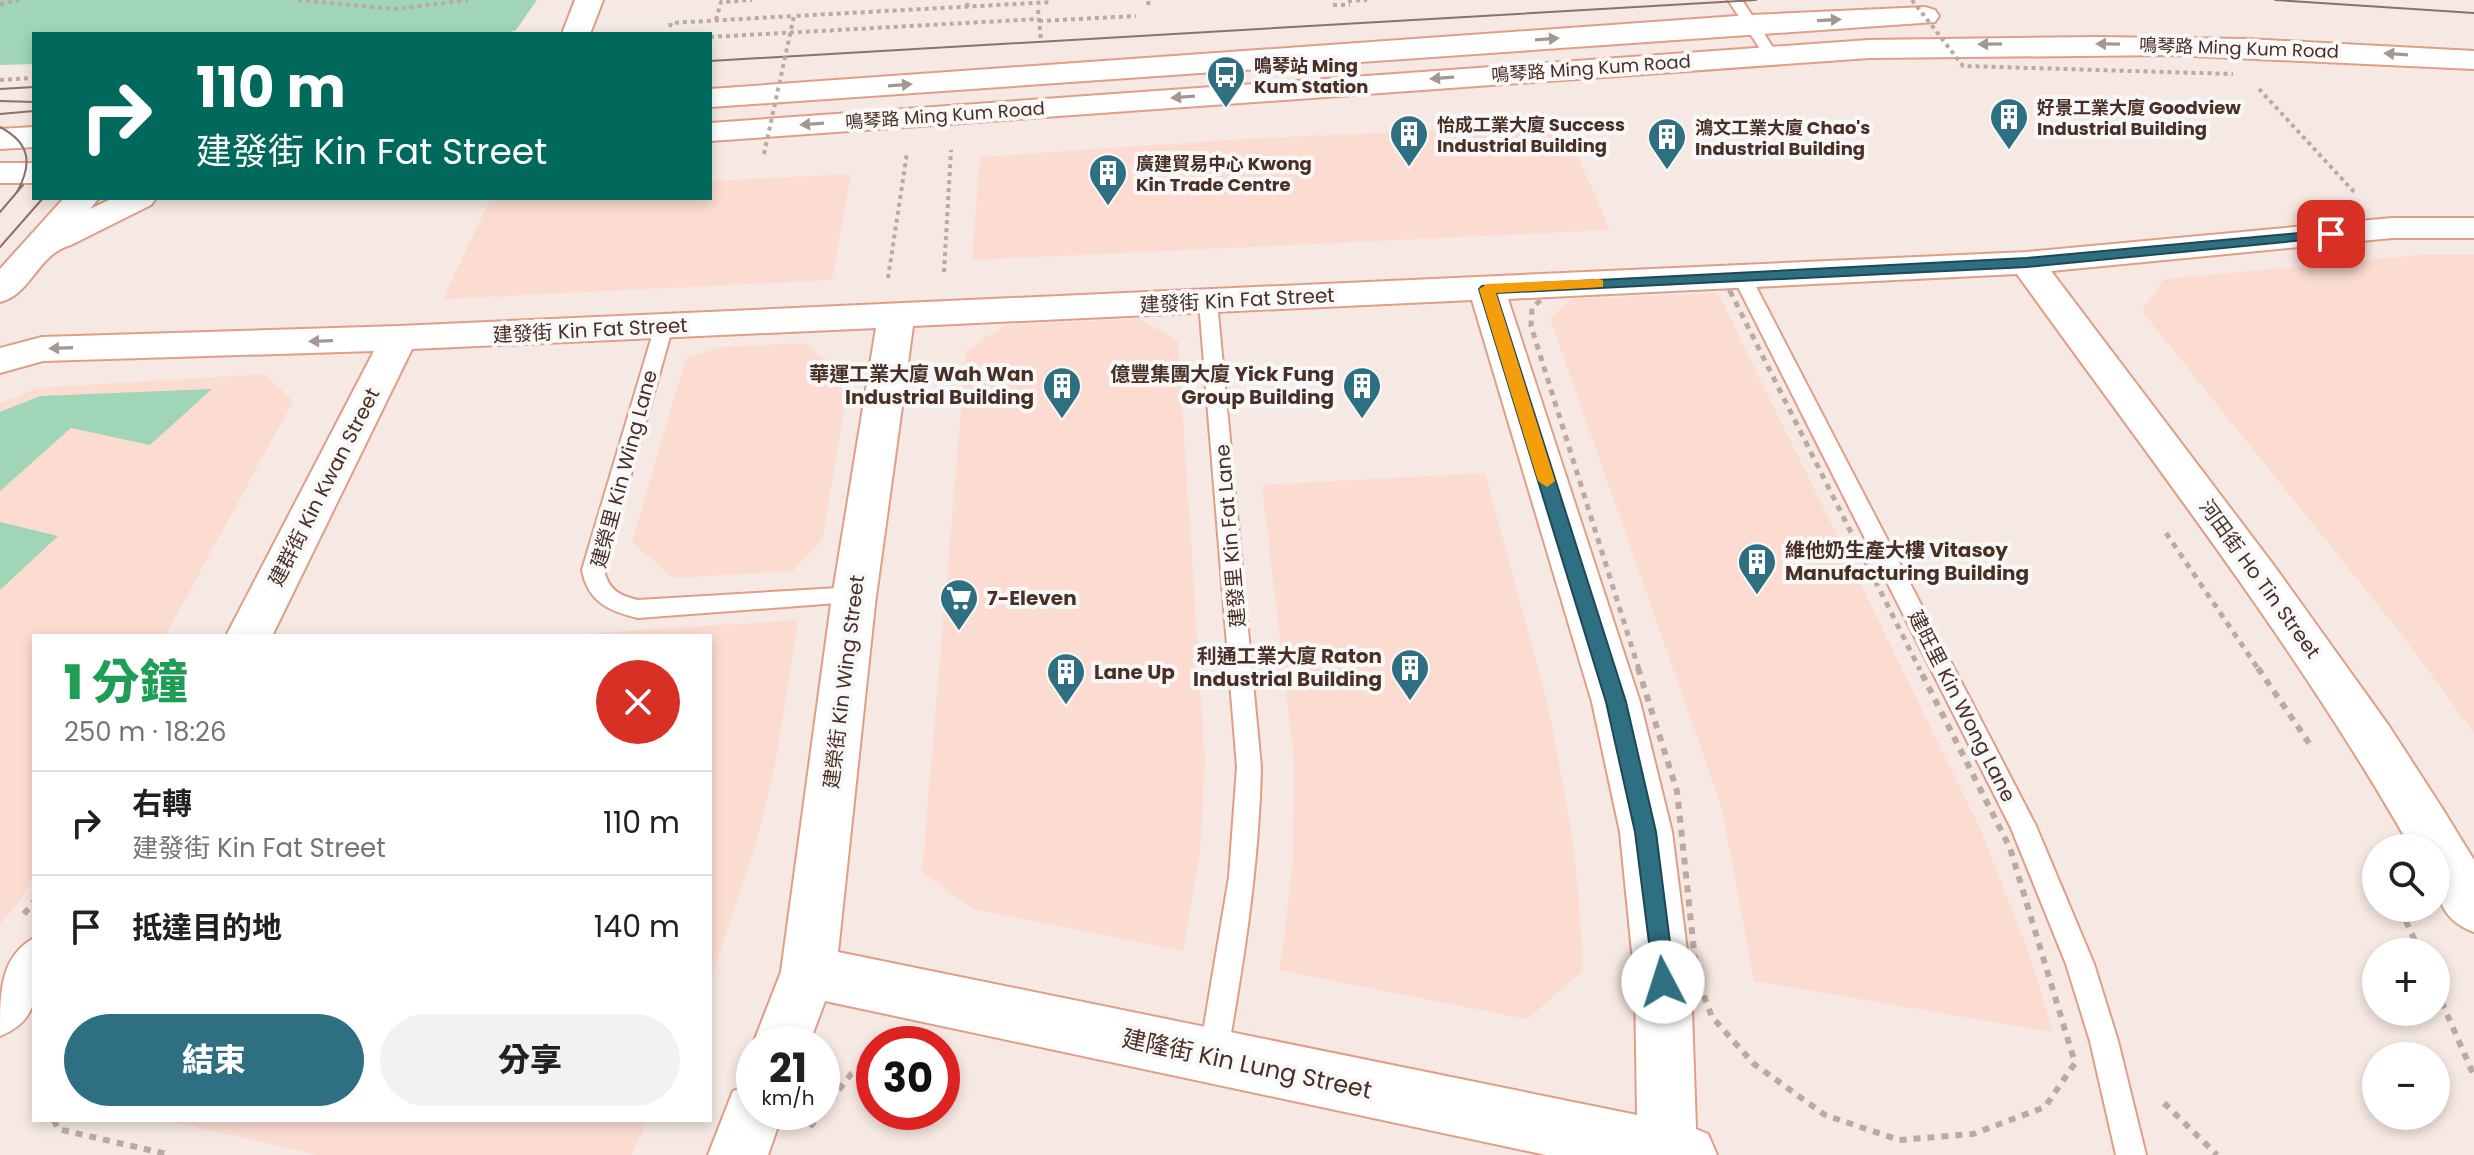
<!DOCTYPE html>
<html lang="zh-TW">
<meta charset="utf-8">
<style>
:root{--surface:#fff;--page:#f2f2f2;--text:#202124;--muted:#757577;--line:#e0e0e0;--accent:#2e6f82}
body{margin:0;font-family:Poppins,"Noto Sans TC",sans-serif;background:var(--page);color:var(--text);height:100vh;display:flex;flex-direction:column;font-size:30px;white-space:nowrap}
*{box-sizing:border-box;margin:0}
p{font-size:26px;color:var(--muted)}
.icon{flex:none;width:44px;height:44px;fill:none;stroke:currentColor;stroke-width:2;stroke-linecap:round;stroke-linejoin:round}
.map{position:relative;flex:1;overflow:hidden}
.details{position:absolute;left:32px;top:634px;width:680px;height:488px;display:flex;flex-direction:column;background:var(--surface);border-radius:0px;box-shadow:0 4px 12px #0003}
.details>*{flex:none}
.guide{position:absolute;left:32px;top:32px;width:680px;height:168px;border-radius:0px;box-shadow:0 4px 12px #0003;background:#00695c;color:#fff;overflow:hidden}
.fabs{position:absolute;left:2362px;top:834px;display:grid;gap:16px}
.fabs a{display:grid;place-items:center;width:88px;height:88px;border-radius:50%;background:var(--surface);box-shadow:0 4px 12px #0003;font-size:40px}
.speed{position:absolute;left:736px;top:1026px;display:flex;gap:16px;font-size:40px;font-weight:700;text-align:center}
.speed>*{display:grid;place-content:center;width:104px;height:104px;border-radius:50%;background:var(--surface);box-shadow:0 4px 12px #0003;line-height:1}
.speed small{font-size:20px;font-weight:400}
.speed .limit{border:12px solid #d22;background:#fff;color:#111}
.pin{position:absolute;display:grid;place-items:center;width:68px;height:68px;color:#fff;margin:-34px;border-radius:16px;box-shadow:0 4px 12px #0006}
.me{position:absolute;width:88px;margin:-44px;rotate:355deg;stroke-linejoin:round;filter:drop-shadow(0 0 6px #0008)}
.turn{display:flex;align-items:center;gap:28px;height:168px;padding:0 32px;font-size:36px}
.turn .icon{width:104px;height:104px;stroke-width:2.5}
.turn b{display:block;font-size:56px;line-height:68px}
.round{display:grid;place-items:center;flex:none;width:84px;height:84px;border-radius:42px;background:var(--page)}
.summary{display:flex;align-items:center;justify-content:space-between;height:136px;padding:0 32px}
h1{font-size:48px;font-weight:800;line-height:60px;color:#1e9e55}
.action{display:flex;gap:16px;margin-top:auto;padding:16px 32px}
.action a{flex:1;height:92px;border-radius:48px;background:var(--accent);color:#fff;font-size:32px;font-weight:800;line-height:92px;text-align:center}
.action a+a{background:var(--page);color:var(--text)}
ul{padding:0;list-style:none}
li{display:flex;align-items:center;gap:24px;height:104px;padding:0 32px;border-top:2px solid var(--line)}
li div{flex:1}
li b{display:block;font-size:30px}
li em{font-style:normal}
.map>svg:first-child{display:block}
.built{fill:#fcdcd0}
.green{fill:#a0d5b8}
.lines{fill:none;stroke-linecap:round;stroke-linejoin:round}
.service-casing{stroke:#e19e86;stroke-width:4}
.minor-casing{stroke:#e19e86;stroke-width:4}
.secondary-casing{stroke:#e19e86;stroke-width:4}
.path-far2{stroke:#bcaaa2;stroke-width:4;stroke-dasharray:4 4;stroke-linecap:butt}
.path-far1{stroke:#bcaaa2;stroke-width:5;stroke-dasharray:6 6;stroke-linecap:butt}
.path{stroke:#bcaaa2;stroke-width:6;stroke-dasharray:7 7;stroke-linecap:butt}
.service{fill:#fff;fill-rule:evenodd}
.minor{fill:#fff;fill-rule:evenodd}
.secondary{fill:#fff;fill-rule:evenodd}
.tram{stroke:#89736a;stroke-width:2}
.path-bridge{stroke:#bcaaa2;stroke-width:4;stroke-dasharray:4 4;stroke-linecap:butt}
.oneway{fill:#a49792}
.route{fill:#2e6f82;stroke:#1e4854;stroke-width:2}
.slow{fill:#f59e0b}
.labels{text-anchor:middle;dominant-baseline:central;stroke-width:8;stroke-linejoin:round;paint-order:stroke}
.far-street-label{font-size:18px;fill:#4a2f25;stroke:#f8f8f8}
.far-poi-label{font-size:18px;font-weight:bold;fill:#4a2f25;stroke:#f8f8f8;text-anchor:start}
.street-label{font-size:20px;fill:#4a2f25;stroke:#f8f8f8}
.poi-label{font-size:20px;font-weight:bold;fill:#4a2f25;stroke:#f8f8f8;text-anchor:end}
.near-street-label{font-size:24px;fill:#4a2f25;stroke:#f8f8f8}
</style>
<div class="map">
<svg width="2474" height="1155" viewBox="0 0 2474 1155">
<rect width="100%" height="100%" fill="#f6e8e2"/>
<!-- built -->
<g class="built">
<path d="M1564 125 1610 230 972 260 980 157 1242 139Z"/>
<path d="M851 174 832 280 443 299 491 198H710V181Z"/>
<path d="M2420 255H2474V733L2402 635 2142 311 2164 279Z"/>
<path d="M1718 293 1980 828 2031 959 2053 1032 1754 981 1722 808 1550 318 1572 299Z"/>
<path d="M1139 319 1178 341 1205 761 1200 852 1183 951 973 909 922 872 966 351 1005 325Z"/>
<path d="M803 343 850 376 822 540 793 571 673 578 632 542 686 358 721 347Z"/>
<path d="M265 374 293 401 165 636H34V876L22 898 0 924V403L37 388Z"/>
<path d="M1485 473 1548 705 1571 829 1579 897 1583 971 1527 1019 1280 970 1293 860 1294 761 1262 485Z"/>
<path d="M798 620 776 760 757 840 710 981V636H551Z"/>
<path d="M165 1120H648L631 1155H318Z"/>
</g>
<!-- green -->
<g class="green">
<path d="M0 0H537L516 30 506 34H34V64L0 65Z"/>
<path d="M212 389 150 445 71 428 0 491V412L40 396Z"/>
<path d="M0 522 58 536 0 590Z"/>
</g>
<g class="lines">
<!-- service casing -->
<g class="service-casing">
<g id="service">
<path d="M1728 0H1742L1778 55 1776 58H1766Z"/>
<path d="M1742 272 1751 277 2036 826 2094 964 2118 1041 2146 1155H2116L2090 1041 2066 964 2011 828 1733 277Z"/>
<path d="M1208 296 1217 302 1261 767C1259 865 1244 960 1227 1056L1223 1066 1213 1070 1203 1066 1199 1056 1229 877 1237 767 1199 302Z"/>
<path d="M664 320 673 326 604 570C608 589 619 596 638 600L855 587 863 589 866 595 863 601 638 618C609 611 588 602 582 570L655 326Z"/>
</g>
</g>
<!-- minor casing -->
<g class="minor-casing">
<g id="minor">
<path d="M575 0H603L590 34H562Z"/>
<path d="M2392 218H2474V238H2392L2051 271 2275 567 2389 726 2442 808 2474 860V932C2433 917 2436 885 2436 848H2411C2297 647 2152 462 2017 274L1508 299 1640 702 1672 832 1691 982 1696 1129 1708 1134 1717 1155H1546L825 1001 809 1044H754V1047L753 1044 781 972 831 604 876 328 412 349 272 636H226L374 351 43 361 0 373V348L42 337 399 326 2027 252ZM1472 300 1592 702 1620 832 1635 982 1637 1115 838 952 875 604 913 326Z"/>
<path d="M34 938C34 982 47 1017 0 1036 0 992 0 957 34 938Z"/>
<path d="M754 1083V1112H783L768 1155H708L733 1091Z"/>
</g>
</g>
<!-- secondary casing -->
<g class="secondary-casing">
<g id="secondary">
<path d="M1925 7 1935 10 1939 16 1935 22 710 107V89L1751 15Z"/>
<path d="M2096 37 2247 39 2474 51V69L2172 55 1869 58 710 141V123L1869 40Z"/>
<path d="M34 127V147L0 149V129Z"/>
<rect x="0" y="163" width="34" height="20"/>
<path d="M64 198H99L90 209 113 198H156L151 205 71 245C37 254 32 294 0 302V269Z"/>
</g>
</g>
<!-- path-far2 -->
<g class="path-far2">
<path d="M298 0 395 9 468 0"/>
<path d="M1348 1 1367 0"/>
<path d="M0 4 19 0"/>
<path d="M1148 5 1149 0"/>
<path d="M1333 5H1350"/>
<path d="M967 7 968 0"/>
<path d="M1038 10 1041 40"/>
<path d="M716 20 721 2 752 0"/>
<path d="M1039 21 1136 16"/>
<path d="M670 27 671 23 794 16"/>
<path d="M710 37 1038 19"/>
<path d="M0 80 34 78"/>
<path d="M2259 89 2355 193"/>
<path d="M944 272 951 150"/>
<path d="M888 278 907 153"/>
<path d="M1592 293 1728 288 1731 293"/>
</g>
<!-- path-far1 -->
<g class="path-far1">
<path d="M1730 291 1920 670"/>
<path d="M2166 533 2259 670"/>
<path d="M1639 670 1531 326 1532 308 1546 295 1644 291"/>
</g>
<!-- path -->
<g class="path">
<path d="M1638 668 1677 791 1697 978 1712 1017 1754 1064 1825 1115 1899 1140 1973 1134 2045 1107 2075 1063 2010 848 1919 668"/>
<path d="M2258 668 2311 746"/>
<path d="M2400 908 2420 952"/>
<path d="M24 914 34 902"/>
<path d="M2436 989 2474 1076"/>
<path d="M2164 1103 2217 1155"/>
<path d="M822 1112 851 1074 874 1058"/>
<path d="M54 1120 58 1129 171 1155"/>
<path d="M810 1127 822 1112"/>
</g>
<!-- service -->
<use href="#service" class="service"/>
<!-- minor -->
<use href="#minor" class="minor"/>
<!-- secondary -->
<use href="#secondary" class="secondary"/>
<!-- tram -->
<g class="tram">
<path d="M2275 0 2474 13"/>
<path d="M710 61 1756 0"/>
<path d="M0 89 34 87"/>
<path d="M0 101 34 102"/>
<path d="M0 114 34 111"/>
<path d="M0 127C30 143 33 163 17 192"/>
<path d="M0 212 23 185"/>
<path d="M0 247 43 198"/>
</g>
<!-- path-bridge -->
<g class="path-bridge">
<path d="M1912 0 1963 66 2233 74"/>
<path d="M764 154 794 16 1052 2"/>
</g>
</g>
<!-- one-way arrows -->
<defs><path id="oneway-solid" d="M-6-.8H1V-3.2L6.5 0L1 3.2V.8H-6Z" transform="scale(2)"/></defs>
<g class="oneway">
<use href="#oneway-solid" transform="translate(1829 20) rotate(-3)"/>
<use href="#oneway-solid" transform="translate(1547 39) rotate(-4)"/>
<use href="#oneway-solid" transform="translate(1990 44) rotate(179)"/>
<use href="#oneway-solid" transform="translate(2108 44) rotate(-179)"/>
<use href="#oneway-solid" transform="translate(2396 54) rotate(-176)"/>
<use href="#oneway-solid" transform="translate(1442 78) rotate(176)"/>
<use href="#oneway-solid" transform="translate(900 85) rotate(-4)"/>
<use href="#oneway-solid" transform="translate(1183 97) rotate(176)"/>
<use href="#oneway-solid" transform="translate(812 124) rotate(176)"/>
<use href="#oneway-solid" transform="translate(321 341) rotate(178)"/>
<use href="#oneway-solid" transform="translate(61 348) rotate(178)"/>
</g>
<!-- route -->
<path class="route" d="M2331 230 2338 234 2336 237 2027 267 1496 293 1626 702 1656 832 1675 982 1671 990 1663 993 1655 990 1635 832 1606 702 1479 289 1482 286 2027 258Z"/>
<!-- slow -->
<path class="slow" d="M1598 279 1603 280V287L1496 293 1555 481 1547 487 1538 481 1479 289 1487 284Z"/>
<!-- icons -->
<defs>
<g id="bus-pin" transform="scale(2)"><path d="M0 17L-7.5 6A9.5 9.5 0 1 1 7.5 6Z" fill="#2e6f82" stroke="#f8f8f8"/><path d="M-5-6H5V4H4V6H2V4H-2V6H-4V4H-5ZM-3.5-4V0h7V-4ZM-3.5 1.2v1.5H-2V1.2ZM2 1.2v1.5H3.5V1.2Z" fill="#fff"/></g>
<g id="building-pin" transform="scale(2)"><path d="M0 17L-7.5 6A9.5 9.5 0 1 1 7.5 6Z" fill="#2e6f82" stroke="#f8f8f8"/><path d="M-4-6H4V6H1V3H-1V6H-4ZM-2.5-4.3h1.7v1.8h-1.7ZM.8-4.3h1.7v1.8H.8ZM-2.5-1h1.7V.8h-1.7ZM.8-1h1.7V.8H.8Z" fill="#fff"/></g>
<g id="supermarket-pin" transform="scale(2)"><path d="M0 17L-7.5 6A9.5 9.5 0 1 1 7.5 6Z" fill="#2e6f82" stroke="#f8f8f8"/><path d="M-6-5.5h2.5l.6 2H6L4.5 2H-2.5L-4.4-4H-6ZM-1.5 3.2a1.3 1.3 0 1 0 .1 0ZM3 3.2a1.3 1.3 0 1 0 .1 0Z" fill="#fff"/></g>
</defs>
<g fill-rule="evenodd">
<use href="#bus-pin" x="1226" y="75"/>
<use href="#building-pin" x="2009" y="117"/>
<use href="#building-pin" x="1409" y="134"/>
<use href="#building-pin" x="1667" y="137"/>
<use href="#building-pin" x="1108" y="173"/>
<use href="#building-pin" x="1062" y="386"/>
<use href="#building-pin" x="1362" y="386"/>
<use href="#building-pin" x="1757" y="562"/>
<use href="#supermarket-pin" x="959" y="598"/>
<use href="#building-pin" x="1410" y="668"/>
<use href="#building-pin" x="1066" y="672"/>
</g>
<g class="labels">
<!-- far-street labels -->
<g class="far-street-label">
<text transform="translate(2239 48) rotate(2)">鳴琴路 Ming Kum Road</text>
<text transform="translate(1591 68) rotate(-4)">鳴琴路 Ming Kum Road</text>
<text transform="translate(945 115) rotate(-4)">鳴琴路 Ming Kum Road</text>
</g>
<!-- far-poi labels -->
<g class="far-poi-label">
<text x="1254" y="65">鳴琴站 Ming<tspan x="1254" dy="21">Kum Station</tspan></text>
<text x="2037" y="107">好景工業大廈 Goodview<tspan x="2037" dy="21">Industrial Building</tspan></text>
<text x="1437" y="124">怡成工業大廈 Success<tspan x="1437" dy="21">Industrial Building</tspan></text>
<text x="1695" y="127">鴻文工業大廈 Chao's<tspan x="1695" dy="21">Industrial Building</tspan></text>
<text x="1136" y="163">廣建貿易中心 Kwong<tspan x="1136" dy="21">Kin Trade Centre</tspan></text>
</g>
<!-- street labels -->
<g class="street-label">
<text transform="translate(1237 300) rotate(-3)">建發街 Kin Fat Street</text>
<text transform="translate(590 330) rotate(-3)">建發街 Kin Fat Street</text>
<text transform="translate(624 469) rotate(-75)">建榮里 Kin Wing Lane</text>
<text transform="translate(324 487) rotate(-63)">建群街 Kin Kwan Street</text>
<text transform="translate(1230 536) rotate(-95)">建發里 Kin Fat Lane</text>
<text transform="translate(2260 579) rotate(54)">河田街 Ho Tin Street</text>
<text transform="translate(844 682) rotate(-83)">建榮街 Kin Wing Street</text>
<text transform="translate(1962 706) rotate(63)">建旺里 Kin Wong Lane</text>
</g>
<!-- poi labels -->
<g class="poi-label">
<text x="1034" y="374">華運工業大廈 Wah Wan<tspan x="1034" dy="23">Industrial Building</tspan></text>
<text x="1334" y="374">億豐集團大廈 Yick Fung<tspan x="1334" dy="23">Group Building</tspan></text>
<text x="1785" y="550" text-anchor="start">維他奶生產大樓 Vitasoy<tspan x="1785" dy="23">Manufacturing Building</tspan></text>
<text x="987" y="598" text-anchor="start">7-Eleven</text>
<text x="1382" y="656">利通工業大廈 Raton<tspan x="1382" dy="23">Industrial Building</tspan></text>
<text x="1094" y="672" text-anchor="start">Lane Up</text>
</g>
<!-- near-street labels -->
<g class="near-street-label">
<text transform="translate(1247 1064) rotate(12)">建隆街 Kin Lung Street</text>
</g>
</g>
</svg>
<div class="fabs">
<a><svg class="icon" aria-label="search" viewBox="0 0 24 24"><circle cx="10" cy="10" r="6"/><path d="M15 15l6 6"/></svg></a>
<a>+</a>
<a>−</a>
</div>
<div class="speed"><div>21<small>km/h</small></div><div class="limit">30</div></div>
<div class="pin" style="left:2331px;top:234px;background:#d93025"><svg class="icon" aria-label="arrive" viewBox="0 0 24 24"><path d="M6 21V4h12l-3 4 3 4H6"/></svg></div>
<svg class="me" style="left:1663px;top:982px" viewBox="-20 -20 40 40"><circle r="19" fill="#fff"/><path d="M0-13L10 11 0 6-10 11z" fill="#2e6f82"/></svg>
<div class="guide">
<div class="turn"><svg class="icon" aria-label="right" viewBox="0 0 24 24"><path d="M7 20v-9h11M14 6l5 5-5 5"/></svg><div><b>110 m</b>建發街 Kin Fat Street</div></div>
</div>
<section class="details">
<div class="summary"><div><h1>1 分鐘</h1><p>250 m · 18:26</p></div><a class="round" style="background:#d93025;color:#fff"><svg class="icon" aria-label="close" viewBox="0 0 24 24"><path d="M6 6l12 12M18 6L6 18"/></svg></a></div>
<ul>
<li><svg class="icon" aria-label="right" viewBox="0 0 24 24"><path d="M7 20v-9h11M14 6l5 5-5 5"/></svg><div><b>右轉</b><p>建發街 Kin Fat Street</p></div><em>110 m</em></li>
<li><svg class="icon" aria-label="arrive" viewBox="0 0 24 24"><path d="M6 21V4h12l-3 4 3 4H6"/></svg><div><b>抵達目的地</b></div><em>140 m</em></li>
</ul>
<div class="action"><a>結束</a><a>分享</a></div>
</section>
</div>
